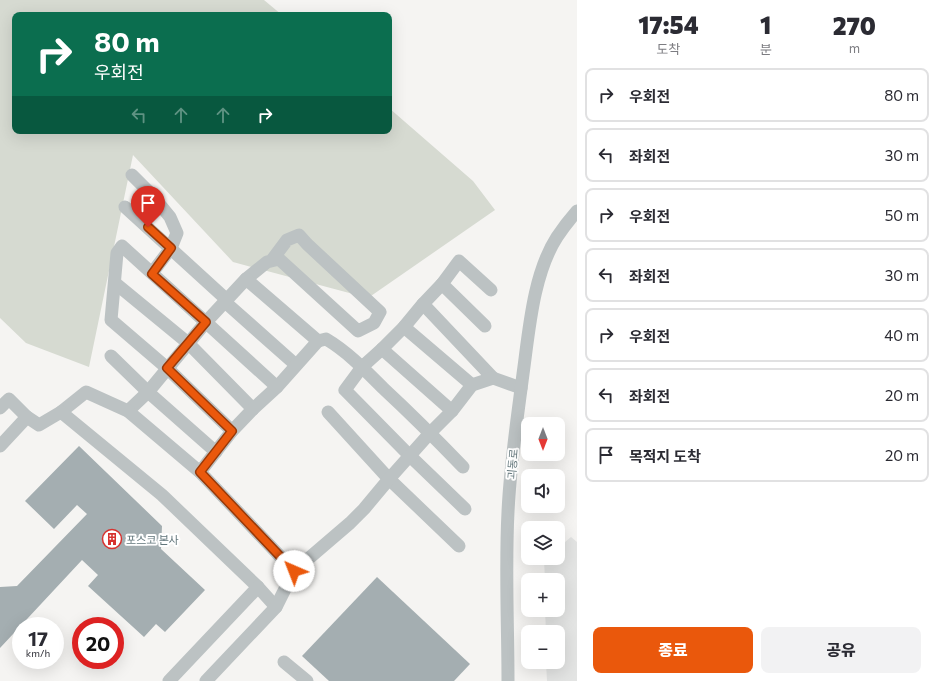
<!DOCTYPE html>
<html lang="ko">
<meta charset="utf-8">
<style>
:root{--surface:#fff;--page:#f2f2f3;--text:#2b2b33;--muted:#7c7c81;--line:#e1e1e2;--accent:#ea580c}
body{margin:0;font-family:Commissioner,"Noto Sans KR",sans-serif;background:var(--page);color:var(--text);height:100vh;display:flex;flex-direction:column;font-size:15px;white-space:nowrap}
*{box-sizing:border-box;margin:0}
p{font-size:13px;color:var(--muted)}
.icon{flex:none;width:22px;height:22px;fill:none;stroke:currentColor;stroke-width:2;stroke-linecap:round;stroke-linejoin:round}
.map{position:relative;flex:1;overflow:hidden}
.drawer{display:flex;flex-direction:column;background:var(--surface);width:360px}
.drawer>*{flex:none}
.guide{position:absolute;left:12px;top:12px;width:380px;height:122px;border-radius:8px;box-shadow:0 4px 16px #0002;background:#0b6e4f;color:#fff;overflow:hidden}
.needle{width:26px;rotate:180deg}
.buttons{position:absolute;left:521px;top:417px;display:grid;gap:8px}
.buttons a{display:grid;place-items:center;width:44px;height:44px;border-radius:8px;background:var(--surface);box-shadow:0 4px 16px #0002;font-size:20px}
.speed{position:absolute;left:12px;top:617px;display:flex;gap:8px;font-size:20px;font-weight:700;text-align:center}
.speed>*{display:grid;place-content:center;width:52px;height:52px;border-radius:50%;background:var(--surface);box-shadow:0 4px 16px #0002;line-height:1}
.speed small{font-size:10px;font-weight:400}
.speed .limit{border:6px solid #d22;background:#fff;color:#111}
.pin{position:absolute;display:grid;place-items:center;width:34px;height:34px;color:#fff;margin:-41px -17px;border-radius:50% 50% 50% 0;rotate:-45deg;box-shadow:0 0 4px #0007}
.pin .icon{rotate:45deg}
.me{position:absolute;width:44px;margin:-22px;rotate:316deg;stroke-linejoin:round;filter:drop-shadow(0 0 3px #0008)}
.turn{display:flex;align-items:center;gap:14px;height:84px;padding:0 16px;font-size:18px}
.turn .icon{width:52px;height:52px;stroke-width:2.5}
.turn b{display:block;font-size:28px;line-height:34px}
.lanes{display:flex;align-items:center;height:38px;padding:0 16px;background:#0003;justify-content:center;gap:20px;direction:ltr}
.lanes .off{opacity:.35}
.eta{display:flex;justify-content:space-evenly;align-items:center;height:68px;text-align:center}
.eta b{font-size:24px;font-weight:800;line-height:28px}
.primary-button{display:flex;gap:8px;margin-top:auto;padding:8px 16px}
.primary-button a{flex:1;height:46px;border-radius:8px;background:var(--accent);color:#fff;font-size:16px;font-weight:800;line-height:46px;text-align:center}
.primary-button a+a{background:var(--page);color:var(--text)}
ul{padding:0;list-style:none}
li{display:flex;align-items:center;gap:12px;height:54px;margin:0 8px 6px;padding:0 8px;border:2px solid var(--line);border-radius:8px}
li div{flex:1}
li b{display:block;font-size:15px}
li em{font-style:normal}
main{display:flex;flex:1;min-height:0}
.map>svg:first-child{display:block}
.built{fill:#e3e4e3}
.green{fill:#d6dad1}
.building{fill:#a4aeb1}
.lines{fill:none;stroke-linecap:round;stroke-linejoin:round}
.minor{stroke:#bcc2c3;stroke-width:13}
.route-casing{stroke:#983908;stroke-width:10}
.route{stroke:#ea580c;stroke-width:7}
.labels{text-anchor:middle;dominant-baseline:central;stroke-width:4;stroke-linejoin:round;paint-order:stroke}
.street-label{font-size:11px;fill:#62767b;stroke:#fff}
.poi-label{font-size:11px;fill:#62767b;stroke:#fff;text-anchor:start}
</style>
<main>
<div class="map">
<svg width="577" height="681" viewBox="0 0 577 681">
<rect width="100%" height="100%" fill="#f5f4f2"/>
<!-- built -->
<path class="built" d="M571 537 577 542V681H547L546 662H558V632H546L545 610H558V580H545L544 560 546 558H558V548Z"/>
<!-- green -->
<path class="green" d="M0 0H264L282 15H15V131H389V108L473 181 495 210 368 298 233 262 133 155 89 367 26 343 0 318Z"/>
<!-- building -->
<g class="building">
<path d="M79 446 162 526 161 549 205 590 165 632 156 624 144 637 88 586 98 575 82 560 0 648V587L17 586 87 514 77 505 54 529 25 501Z"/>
<path d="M377 577 470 664 454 681H329L302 656Z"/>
</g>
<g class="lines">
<!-- minor -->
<g class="minor">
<path d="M132 175 152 195 170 217 177 233 171 248 152 273"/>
<path d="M125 207 227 300"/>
<path d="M246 279 267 262 279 259 358 331 374 323 380 312 307 244 299 235 287 240 272 260"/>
<path d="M115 283 188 343 253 409"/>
<path d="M442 284 423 304 404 327 382 349 362 367 345 390 410 456 465 509"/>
<path d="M225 302 296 365"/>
<path d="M423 304 493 378"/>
<path d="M485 326 442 284 459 261 491 290"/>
<path d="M404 327 472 385"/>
<path d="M318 341 326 339C348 352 366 371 384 389 411 414 437 440 463 467"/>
<path d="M382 349 452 411"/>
<path d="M111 356 148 392 216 452"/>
<path d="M0 408 9 399 27 417"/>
<path d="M128 411 148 392 206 322 246 279 318 341 277 387 253 409 232 431 200 472"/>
<path d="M61 412 86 392 128 411 200 472 294 571"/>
<path d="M328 412 389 479 459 546"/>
<path d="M232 431 167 368 111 320 117 253 122 246 277 387"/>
<path d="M0 446 27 417 39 425 61 412 162 495 258 587 276 607"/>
<path d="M284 662 307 681"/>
<path d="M169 681 258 587"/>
<path d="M206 681 276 607 294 571 350 523 364 509 389 479 430 433 452 411 472 385 493 378 521 388"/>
<path d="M508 681C508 625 505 568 508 512 510 466 517 420 523 374 529 331 533 274 557 237 563 228 570 219 577 211"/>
</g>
</g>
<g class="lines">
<!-- route casing -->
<g class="route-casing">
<path id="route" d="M148 227 171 248 152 274 206 322 167 368 232 431 200 472 294 571"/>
</g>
<!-- route -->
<use href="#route" class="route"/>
</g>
<!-- icons -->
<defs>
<g id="building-ring" transform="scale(1)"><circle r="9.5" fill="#fff" stroke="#d7322f" stroke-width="1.5"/><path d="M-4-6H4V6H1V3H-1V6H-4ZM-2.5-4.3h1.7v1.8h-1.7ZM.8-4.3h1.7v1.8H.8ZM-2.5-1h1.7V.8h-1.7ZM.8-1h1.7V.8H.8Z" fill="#d7322f"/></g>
</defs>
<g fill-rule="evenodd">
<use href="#building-ring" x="112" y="539"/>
</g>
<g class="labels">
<!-- street labels -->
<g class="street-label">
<text transform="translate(512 464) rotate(-85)">괴동로</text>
</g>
<!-- poi labels -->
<g class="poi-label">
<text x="126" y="539">포스코 본사</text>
</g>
</g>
</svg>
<div class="buttons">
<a><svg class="needle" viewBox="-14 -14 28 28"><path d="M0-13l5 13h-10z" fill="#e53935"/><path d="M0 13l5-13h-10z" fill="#7c7c81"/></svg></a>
<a><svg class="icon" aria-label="sound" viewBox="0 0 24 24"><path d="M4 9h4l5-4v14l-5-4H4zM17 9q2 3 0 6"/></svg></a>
<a><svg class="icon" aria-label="layers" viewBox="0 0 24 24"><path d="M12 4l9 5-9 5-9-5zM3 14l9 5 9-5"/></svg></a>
<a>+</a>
<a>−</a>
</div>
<div class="speed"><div>17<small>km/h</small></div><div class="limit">20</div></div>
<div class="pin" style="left:148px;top:227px;background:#d93025"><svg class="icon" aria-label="arrive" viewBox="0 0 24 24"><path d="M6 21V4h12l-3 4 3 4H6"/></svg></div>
<svg class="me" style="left:294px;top:571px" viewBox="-20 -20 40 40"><circle r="19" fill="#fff"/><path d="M0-13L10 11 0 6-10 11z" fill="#ea580c"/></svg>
<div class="guide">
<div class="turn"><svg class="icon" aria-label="right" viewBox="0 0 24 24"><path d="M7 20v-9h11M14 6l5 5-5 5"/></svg><div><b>80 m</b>우회전</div></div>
<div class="lanes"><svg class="icon off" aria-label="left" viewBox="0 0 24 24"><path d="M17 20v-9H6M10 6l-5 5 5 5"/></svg><svg class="icon off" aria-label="ahead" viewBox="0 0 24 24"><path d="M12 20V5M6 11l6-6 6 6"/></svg><svg class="icon off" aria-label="ahead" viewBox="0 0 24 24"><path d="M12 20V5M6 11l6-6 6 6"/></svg><svg class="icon" aria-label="right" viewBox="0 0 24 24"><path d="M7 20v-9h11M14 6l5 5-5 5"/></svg></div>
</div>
</div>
<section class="drawer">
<div class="eta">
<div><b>17:54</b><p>도착</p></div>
<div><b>1</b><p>분</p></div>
<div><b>270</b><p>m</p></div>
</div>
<ul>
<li><svg class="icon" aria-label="right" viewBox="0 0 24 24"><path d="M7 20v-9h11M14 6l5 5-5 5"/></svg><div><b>우회전</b></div><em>80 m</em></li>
<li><svg class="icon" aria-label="left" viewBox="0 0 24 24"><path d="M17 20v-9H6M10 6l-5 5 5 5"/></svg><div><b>좌회전</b></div><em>30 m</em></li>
<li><svg class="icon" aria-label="right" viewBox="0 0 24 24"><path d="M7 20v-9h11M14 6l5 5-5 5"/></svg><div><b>우회전</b></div><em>50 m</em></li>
<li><svg class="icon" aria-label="left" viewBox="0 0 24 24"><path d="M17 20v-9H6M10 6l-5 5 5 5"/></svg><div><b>좌회전</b></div><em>30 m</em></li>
<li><svg class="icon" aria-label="right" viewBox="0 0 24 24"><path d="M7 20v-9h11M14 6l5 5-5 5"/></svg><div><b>우회전</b></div><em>40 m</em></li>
<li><svg class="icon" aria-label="left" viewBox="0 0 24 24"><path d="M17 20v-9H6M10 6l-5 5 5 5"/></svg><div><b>좌회전</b></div><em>20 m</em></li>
<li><svg class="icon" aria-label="arrive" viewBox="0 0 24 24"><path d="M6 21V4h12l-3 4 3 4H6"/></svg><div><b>목적지 도착</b></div><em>20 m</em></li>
</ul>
<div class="primary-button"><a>종료</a><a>공유</a></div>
</section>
</main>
